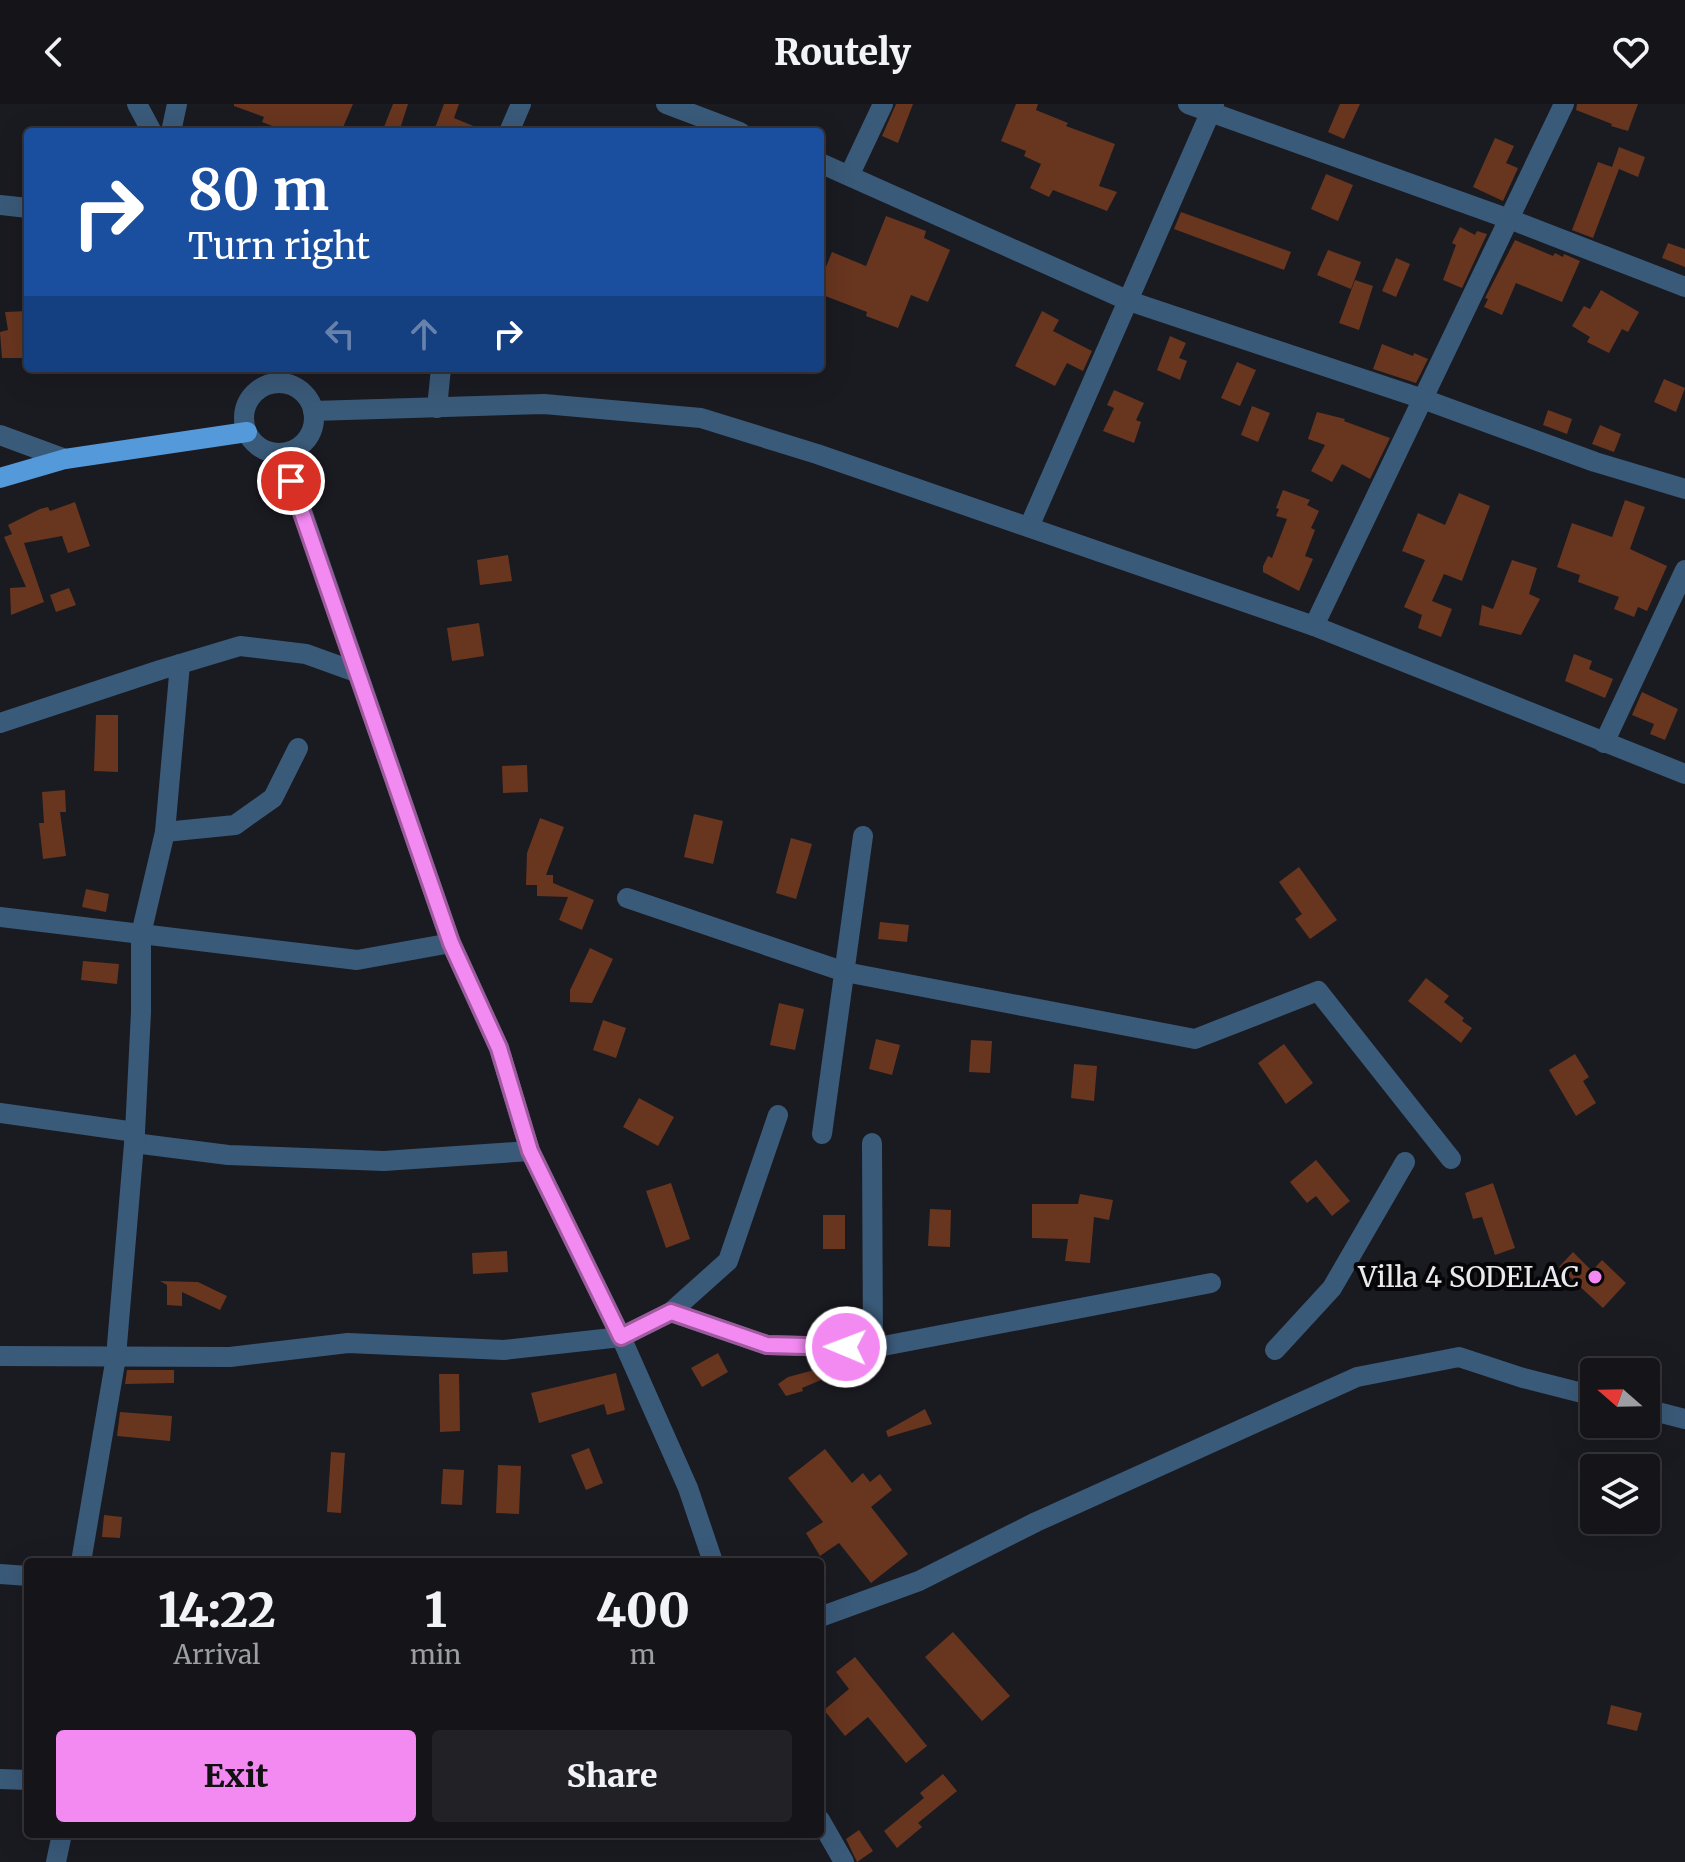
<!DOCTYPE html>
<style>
:root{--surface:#141419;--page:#212126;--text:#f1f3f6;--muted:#9d9ea2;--line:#333338;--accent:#f38af2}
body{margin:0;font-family:Merriweather,serif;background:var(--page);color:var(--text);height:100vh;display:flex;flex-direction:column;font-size:30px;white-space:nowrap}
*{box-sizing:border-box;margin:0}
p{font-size:26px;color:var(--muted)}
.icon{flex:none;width:44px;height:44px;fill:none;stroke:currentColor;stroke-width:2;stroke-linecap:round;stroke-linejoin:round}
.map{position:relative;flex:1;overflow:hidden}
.sheet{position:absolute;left:24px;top:1454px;width:800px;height:280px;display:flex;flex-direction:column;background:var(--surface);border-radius:8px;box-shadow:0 8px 32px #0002,0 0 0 2px var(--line)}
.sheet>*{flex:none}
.top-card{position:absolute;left:24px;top:24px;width:800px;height:244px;border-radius:8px;box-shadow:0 8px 32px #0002,0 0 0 2px var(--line);background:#1a4fa0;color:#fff;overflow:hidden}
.needle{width:52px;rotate:290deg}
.tools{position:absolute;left:1580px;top:1254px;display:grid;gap:16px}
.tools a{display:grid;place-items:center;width:80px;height:80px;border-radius:8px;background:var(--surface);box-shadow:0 8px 32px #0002,0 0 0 2px var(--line);font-size:40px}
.pin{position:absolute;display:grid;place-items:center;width:68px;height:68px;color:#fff;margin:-34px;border:4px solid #fff;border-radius:50%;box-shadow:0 2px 8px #0007}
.me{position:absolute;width:88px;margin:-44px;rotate:271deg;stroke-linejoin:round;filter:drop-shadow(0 0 6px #0008)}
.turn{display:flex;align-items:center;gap:28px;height:168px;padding:0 32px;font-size:36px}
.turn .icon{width:104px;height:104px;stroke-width:2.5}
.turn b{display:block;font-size:56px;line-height:68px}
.lanes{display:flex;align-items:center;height:76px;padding:0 32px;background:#0003;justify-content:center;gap:40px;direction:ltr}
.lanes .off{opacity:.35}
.eta{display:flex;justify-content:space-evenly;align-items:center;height:136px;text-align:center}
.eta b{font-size:48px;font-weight:800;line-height:56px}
.primary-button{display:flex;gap:16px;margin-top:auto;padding:16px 32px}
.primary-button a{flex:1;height:92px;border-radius:8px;background:var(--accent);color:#111;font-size:32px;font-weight:800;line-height:92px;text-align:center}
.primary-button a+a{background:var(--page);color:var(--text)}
header{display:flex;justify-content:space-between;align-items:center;height:104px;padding:0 32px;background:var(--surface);font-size:36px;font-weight:800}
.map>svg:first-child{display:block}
.building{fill:#68351f}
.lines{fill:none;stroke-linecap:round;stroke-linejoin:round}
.minor{stroke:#3a5a79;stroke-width:20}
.major{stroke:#5499da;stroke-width:20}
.route-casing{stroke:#9e5a9d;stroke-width:20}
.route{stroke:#f38af2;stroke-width:14}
.poi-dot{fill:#f38af2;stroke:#060608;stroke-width:3}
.labels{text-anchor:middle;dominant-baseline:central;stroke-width:8;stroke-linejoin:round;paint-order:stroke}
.poi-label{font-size:28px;fill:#e9e9ee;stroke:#060608;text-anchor:end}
</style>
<header><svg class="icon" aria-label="back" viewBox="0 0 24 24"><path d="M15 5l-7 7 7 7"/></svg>Routely<svg class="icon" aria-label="heart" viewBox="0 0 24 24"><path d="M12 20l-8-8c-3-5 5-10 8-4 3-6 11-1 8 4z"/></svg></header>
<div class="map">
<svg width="1685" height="1758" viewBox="0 0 1685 1758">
<rect width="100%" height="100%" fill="#1a1a21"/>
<!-- building -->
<g class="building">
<path d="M234 0H353L341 28H288L262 18 264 13 234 2Z"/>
<path d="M393 0H408L399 28H382Z"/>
<path d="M444 0H459L454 14 488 28H446L435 24Z"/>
<path d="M896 0H913L898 39 882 32Z"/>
<path d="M1016 0H1038L1036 6 1068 19 1066 22 1115 40 1099 82 1117 88 1107 107 1053 86 1049 93 1030 84 1041 60 1024 52 1026 47 1001 37Z"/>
<path d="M1340 0H1360L1344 35 1328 28Z"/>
<path d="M1577 0H1638L1628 27 1611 22 1612 20 1576 6Z"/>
<path d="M1495 34 1514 42 1506 59 1518 64 1503 97 1473 83Z"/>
<path d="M1619 43 1645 53 1638 73 1619 65 1593 134 1572 126 1598 58 1612 63Z"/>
<path d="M1326 70 1353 81 1338 117 1311 105Z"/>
<path d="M1181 108 1291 148 1284 166 1174 125Z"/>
<path d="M886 112 926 127 924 134 950 146 928 198 911 191 898 224 866 212 867 208 820 190V178L832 148 866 162Z"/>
<path d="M1460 123 1475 131 1477 127 1487 130 1462 184 1443 176 1456 141 1452 139Z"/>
<path d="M1515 136 1553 152 1555 149 1563 153 1564 150 1580 157 1562 198 1516 179 1502 211 1484 203 1488 195 1485 194Z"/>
<path d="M1668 139 1685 145V163L1662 154Z"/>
<path d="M1328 146 1361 158 1351 185 1317 171Z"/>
<path d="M1396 154 1410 160 1396 193 1382 187Z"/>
<path d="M1355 176 1373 182 1359 226 1339 219Z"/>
<path d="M1601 186 1639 208 1628 228 1622 225 1609 249 1587 238 1590 233 1572 222 1584 202 1590 205Z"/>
<path d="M28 207V254H2L0 228 8 226 5 208Z"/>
<path d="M1042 207 1059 216 1053 227 1092 247 1083 267 1067 259 1055 282 1015 262Z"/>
<path d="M1170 232 1186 239 1179 254 1187 257 1180 276 1157 266Z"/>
<path d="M1382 240 1413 252 1414 249 1428 255 1416 279 1373 265Z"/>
<path d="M1237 258 1256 266 1240 302 1221 294Z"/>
<path d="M1664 275 1685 284 1676 308 1654 298Z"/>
<path d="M1114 286 1144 299 1136 316 1141 318 1134 339 1103 327 1114 304 1107 301Z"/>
<path d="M1252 302 1270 309 1258 338 1241 331Z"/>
<path d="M1548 306 1572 315 1567 330 1543 321Z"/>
<path d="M1317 308 1345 315 1344 317 1390 334 1370 375 1342 360 1332 378 1311 367 1325 341 1308 335Z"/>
<path d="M1600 321 1621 330 1614 348 1592 340Z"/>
<path d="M1283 386 1310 396 1307 401 1319 407 1311 424 1315 426 1305 452 1313 455 1299 487 1263 468V462L1268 452 1272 454 1287 415 1276 412 1279 405 1276 404Z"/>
<path d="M1459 389 1490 402 1462 477 1444 470 1432 497 1452 505 1441 533 1418 524 1422 511 1404 503 1425 456 1402 447 1418 409 1445 421Z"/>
<path d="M1625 396 1645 403 1630 445 1667 462 1647 507 1638 503 1634 513 1614 505 1619 493 1578 478 1580 471 1557 463 1572 419 1612 433Z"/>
<path d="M75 398 90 442 68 449 62 432 24 439 44 498 11 511 10 484 26 483 4 433 12 430 8 421 40 405 48 403 50 407Z"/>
<path d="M508 451 512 477 480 481 477 456Z"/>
<path d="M1512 456 1537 464 1529 490 1540 495 1521 531 1479 521 1482 501 1493 505Z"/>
<path d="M69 484 76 501 56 508 50 491Z"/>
<path d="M479 519 484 552 452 557 447 524Z"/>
<path d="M1574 550 1592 557 1589 565 1613 575 1605 594 1565 577Z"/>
<path d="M1642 588 1678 605 1665 636 1650 630 1654 620 1632 611Z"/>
<path d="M96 611H118V668L94 667Z"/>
<path d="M527 661 528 688 503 689 502 662Z"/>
<path d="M65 686 66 708H60L66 752 43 755 39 719H44L42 688Z"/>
<path d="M694 710 723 717 713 760 684 753Z"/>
<path d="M540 714 564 723 546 771H553V779L594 796 582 826 559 816 568 793 537 792V781H526L527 749Z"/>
<path d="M791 734 812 740 796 795 776 789Z"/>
<path d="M1299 763 1337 816 1310 835 1295 815 1302 810 1279 778Z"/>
<path d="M86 785 109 790 106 808 82 803Z"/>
<path d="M880 818 909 821 907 838 878 835Z"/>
<path d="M590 844 613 855 592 899 570 898V886Z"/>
<path d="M83 857 119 860 117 880 81 876Z"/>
<path d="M1426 874 1449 892 1444 898 1464 914 1462 917 1472 924 1461 939 1408 897Z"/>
<path d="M779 899 804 905 795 946 770 941Z"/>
<path d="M603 916 626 924 616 954 593 946Z"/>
<path d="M876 935 900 941 892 971 869 965Z"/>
<path d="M971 936 992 937 990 969 969 968Z"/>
<path d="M1284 940 1313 979 1286 1000 1258 959Z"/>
<path d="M1575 950 1589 973 1583 977 1596 999 1576 1012 1549 966Z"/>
<path d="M1074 960 1097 962 1094 997 1071 994Z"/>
<path d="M639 994 674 1013 658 1042 623 1023Z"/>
<path d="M1316 1056 1350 1097 1332 1112 1316 1092 1307 1099 1290 1078Z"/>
<path d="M671 1079 690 1135 666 1144 646 1087Z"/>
<path d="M1493 1079 1515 1144 1495 1151 1482 1113 1473 1115 1465 1089Z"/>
<path d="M1080 1090 1113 1096 1109 1116 1094 1113 1090 1159 1065 1157 1068 1135 1032 1134V1100H1078Z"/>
<path d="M930 1105 951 1106 950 1143 928 1142Z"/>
<rect x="823" y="1111" width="22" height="34"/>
<path d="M507 1147 508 1168 473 1170 472 1149Z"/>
<path d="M1573 1148 1592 1167 1602 1156 1626 1179 1603 1204 1559 1163Z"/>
<path d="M160 1177 198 1178 227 1192 220 1206 182 1188V1202L167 1201V1181Z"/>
<path d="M718 1249 728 1268 702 1283 691 1264Z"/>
<path d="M829 1262 833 1271 802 1284 803 1287 786 1292 778 1280 788 1273Z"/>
<path d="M127 1266H174V1279L125 1280Z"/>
<path d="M616 1269 625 1306 607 1311 604 1300 539 1319 531 1289Z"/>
<path d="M439 1270H459L460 1327 440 1328Z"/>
<path d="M925 1305 932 1320 888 1333 886 1327Z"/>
<path d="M120 1308 172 1312 170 1337 117 1332Z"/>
<path d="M589 1344 603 1379 586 1386 571 1351Z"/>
<path d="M825 1345 852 1379 863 1369 870 1378 880 1370 892 1386 871 1403 908 1450 871 1479 839 1439 820 1452 806 1429 823 1418 788 1374Z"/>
<path d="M331 1348 345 1349 341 1409 327 1408Z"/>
<path d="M498 1361 521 1362 519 1410 496 1409Z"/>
<path d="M443 1365 464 1366 462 1401 441 1400Z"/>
<path d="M104 1411 122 1413 120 1434 102 1433Z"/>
<path d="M953 1528 1010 1592 982 1617 925 1553Z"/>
<path d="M855 1553 927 1642 906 1659 868 1613 845 1632 824 1606 849 1585 836 1568Z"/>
<path d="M1611 1601 1642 1609 1637 1627 1607 1620Z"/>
<path d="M943 1670 957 1687 918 1719 922 1723 897 1744 884 1727 924 1694 920 1689Z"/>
<path d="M859 1726 873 1747 857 1758 846 1735Z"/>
</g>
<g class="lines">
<!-- minor -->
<g class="minor">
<path d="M137 0 152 28"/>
<path d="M666 0 740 28"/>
<path d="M1188 0 1509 115 1685 183"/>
<path d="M171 28 177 0"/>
<path d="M509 28 521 0"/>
<path d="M820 59 1129 197 1423 295 1595 358 1685 385"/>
<path d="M850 70 883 0"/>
<path d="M0 101 28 104"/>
<circle cx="279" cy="314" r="35"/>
<path d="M437 304 441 264"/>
<path d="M313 307 544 300 701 314 817 350 1314 522 1685 670"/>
<path d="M0 331 65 355"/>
<path d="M282 349 451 839 499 944 530 1047 621 1233 688 1384 713 1458"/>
<path d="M1029 423 1214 0"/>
<path d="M1314 522 1564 0"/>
<path d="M0 619 160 566 240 542 306 550 356 568"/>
<path d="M1604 639 1685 466"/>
<path d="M165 728 235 721 273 694 298 644"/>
<path d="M627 794 845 868 1195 935 1318 887 1451 1055"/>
<path d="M0 813 357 856 451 839"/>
<path d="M0 1009 135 1028"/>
<path d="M822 1030 863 732"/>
<path d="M134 1039 228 1051 384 1057 530 1047"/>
<path d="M872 1039 873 1244"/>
<path d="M671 1208 767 1241 873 1244 1211 1179"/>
<path d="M1275 1246 1332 1184 1405 1058"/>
<path d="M0 1252 230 1253 348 1239 504 1246 621 1233 671 1208 728 1157 778 1011"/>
<path d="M1646 1305 1685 1315"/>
<path d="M81 1458 116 1253 135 1028 141 908V830L165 728 180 560"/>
<path d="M0 1470 28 1472"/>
<path d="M820 1513 919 1477 1036 1418 1357 1273 1459 1253 1523 1274 1594 1292"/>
<path d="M0 1675 28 1676"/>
<path d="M820 1716 844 1758"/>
<path d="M56 1758 62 1730"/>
</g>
<!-- major -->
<path class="major" d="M0 374 65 355 247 328"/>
</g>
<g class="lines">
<!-- route casing -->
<g class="route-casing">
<path id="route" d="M291 377 451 839 499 944 530 1047 621 1233 671 1208 767 1241 846 1243"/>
</g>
<!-- route -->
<use href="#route" class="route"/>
</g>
<!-- markers -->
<circle class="poi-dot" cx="1595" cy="1173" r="8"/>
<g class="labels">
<!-- poi labels -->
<g class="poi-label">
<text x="1579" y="1173">Villa 4 SODELAC</text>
</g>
</g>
</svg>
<div class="tools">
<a><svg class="needle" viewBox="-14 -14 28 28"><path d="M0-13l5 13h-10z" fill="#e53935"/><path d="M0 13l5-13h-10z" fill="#9d9ea2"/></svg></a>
<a><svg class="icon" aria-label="layers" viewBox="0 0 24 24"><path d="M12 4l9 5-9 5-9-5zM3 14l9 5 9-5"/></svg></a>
</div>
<div class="pin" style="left:291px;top:377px;background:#d93025"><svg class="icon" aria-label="arrive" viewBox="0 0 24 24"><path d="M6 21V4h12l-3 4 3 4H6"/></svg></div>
<svg class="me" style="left:846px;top:1243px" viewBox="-20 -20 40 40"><circle r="17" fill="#f38af2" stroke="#fff" stroke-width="3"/><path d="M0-11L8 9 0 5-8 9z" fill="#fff"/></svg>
<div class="top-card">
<div class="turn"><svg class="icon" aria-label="right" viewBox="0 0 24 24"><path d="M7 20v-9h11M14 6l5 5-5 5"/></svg><div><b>80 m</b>Turn right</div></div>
<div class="lanes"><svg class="icon off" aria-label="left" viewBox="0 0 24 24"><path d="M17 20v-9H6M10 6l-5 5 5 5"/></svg><svg class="icon off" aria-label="ahead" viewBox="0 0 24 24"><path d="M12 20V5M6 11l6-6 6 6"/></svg><svg class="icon" aria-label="right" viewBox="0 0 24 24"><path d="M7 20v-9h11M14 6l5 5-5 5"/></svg></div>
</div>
<section class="sheet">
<div class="eta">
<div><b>14:22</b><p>Arrival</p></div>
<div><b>1</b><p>min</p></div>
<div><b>400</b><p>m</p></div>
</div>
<div class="primary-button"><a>Exit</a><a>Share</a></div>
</section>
</div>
